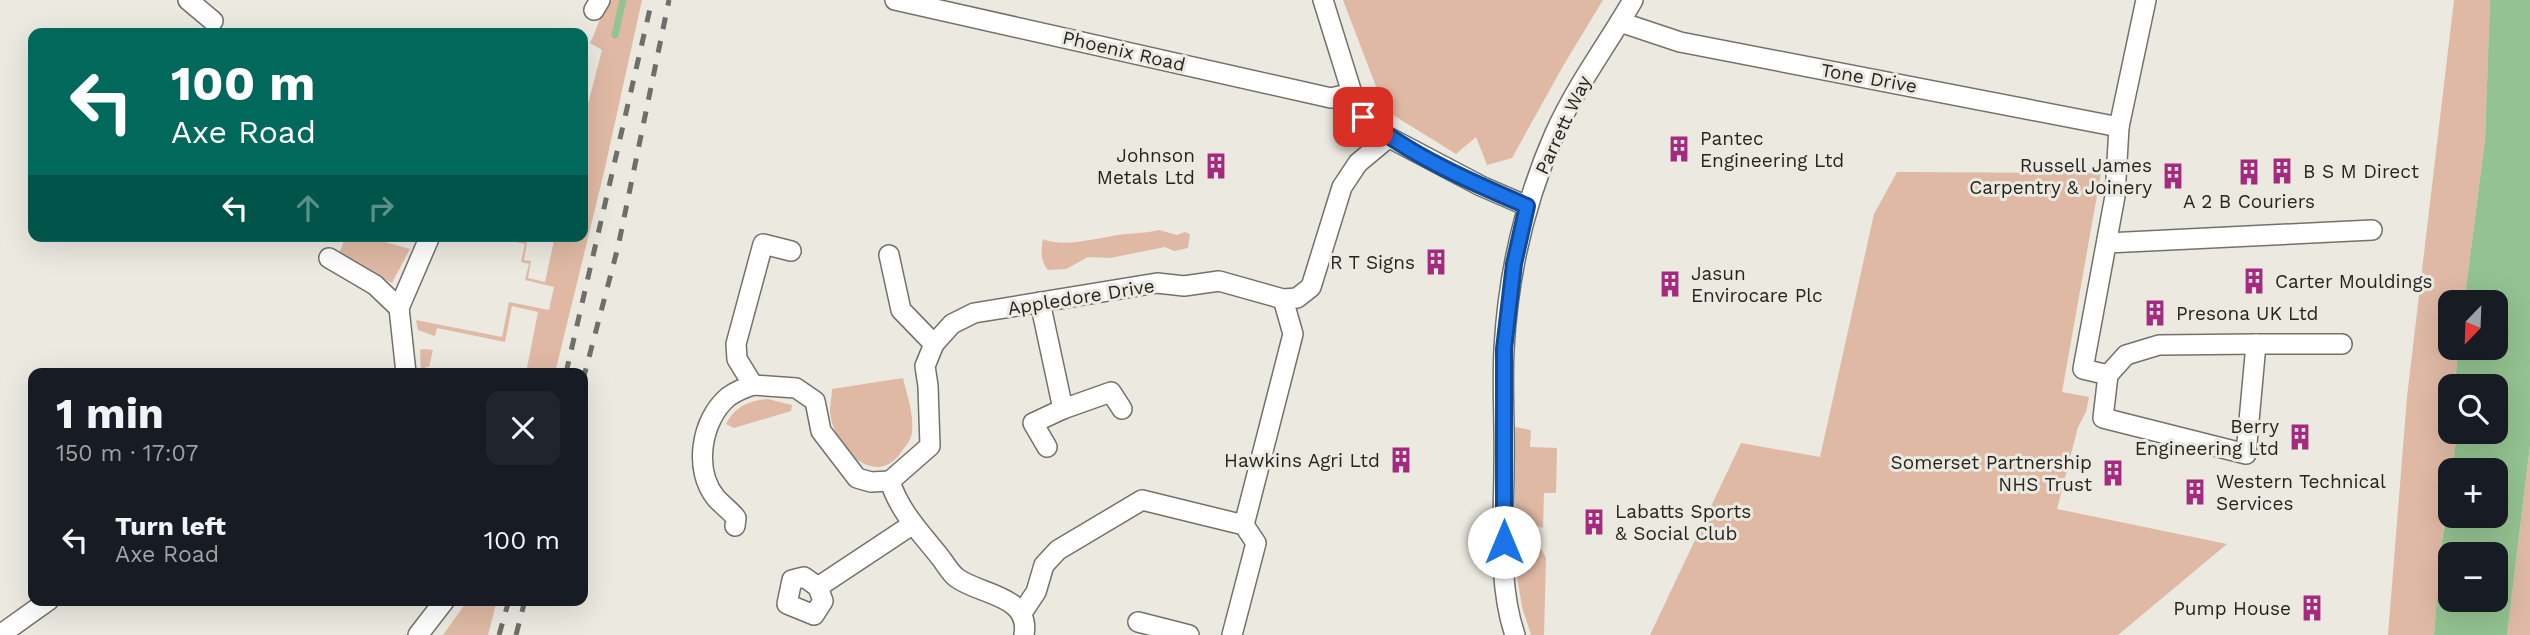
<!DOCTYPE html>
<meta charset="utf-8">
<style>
:root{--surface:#171b24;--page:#20242c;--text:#f1f3f6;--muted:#9ea1a6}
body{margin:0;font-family:"Work Sans",sans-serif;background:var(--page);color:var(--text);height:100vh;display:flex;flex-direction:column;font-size:26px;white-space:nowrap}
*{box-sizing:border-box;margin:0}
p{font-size:23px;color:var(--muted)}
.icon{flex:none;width:38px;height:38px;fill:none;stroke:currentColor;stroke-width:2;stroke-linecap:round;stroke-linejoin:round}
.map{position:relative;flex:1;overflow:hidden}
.drawer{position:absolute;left:28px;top:368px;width:560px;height:238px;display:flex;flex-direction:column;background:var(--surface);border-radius:14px;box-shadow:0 7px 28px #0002}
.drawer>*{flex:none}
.hud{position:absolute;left:28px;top:28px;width:560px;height:214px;border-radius:14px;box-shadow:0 7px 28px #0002;background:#00695c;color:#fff;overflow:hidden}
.needle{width:46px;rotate:203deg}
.buttons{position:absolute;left:2438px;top:290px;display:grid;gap:14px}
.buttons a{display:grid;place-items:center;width:70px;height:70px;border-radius:14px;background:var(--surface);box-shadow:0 7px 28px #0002;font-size:35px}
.pin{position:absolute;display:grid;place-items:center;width:60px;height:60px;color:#fff;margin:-30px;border-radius:14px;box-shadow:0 4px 10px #0006}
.me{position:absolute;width:77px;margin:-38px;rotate:0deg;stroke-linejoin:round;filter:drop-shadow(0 0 5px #0008)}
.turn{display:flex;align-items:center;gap:24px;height:147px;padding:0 28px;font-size:32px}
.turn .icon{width:91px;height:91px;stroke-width:2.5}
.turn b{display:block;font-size:49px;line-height:60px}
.lanes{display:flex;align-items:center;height:66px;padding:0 28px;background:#0003;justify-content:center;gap:35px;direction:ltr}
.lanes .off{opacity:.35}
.round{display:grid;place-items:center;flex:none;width:74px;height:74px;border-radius:14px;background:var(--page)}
.head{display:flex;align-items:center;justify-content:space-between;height:119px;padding:0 28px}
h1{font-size:42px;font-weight:700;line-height:52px}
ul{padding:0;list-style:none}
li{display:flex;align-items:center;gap:21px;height:105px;padding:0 28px}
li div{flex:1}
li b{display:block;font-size:26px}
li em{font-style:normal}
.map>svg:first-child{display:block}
.green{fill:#dfb9a4}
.water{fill:#93c390;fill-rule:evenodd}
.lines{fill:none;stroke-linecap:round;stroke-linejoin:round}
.stream{stroke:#93c390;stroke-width:7}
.street-casing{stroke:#73726a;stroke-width:22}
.street{stroke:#fff;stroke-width:19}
.rail{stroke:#6f6e69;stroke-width:5;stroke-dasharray:12 12;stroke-linecap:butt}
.route-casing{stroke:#114b97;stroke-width:18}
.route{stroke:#1a73e8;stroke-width:12}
.labels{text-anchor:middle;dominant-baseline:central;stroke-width:6;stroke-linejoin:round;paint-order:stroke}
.street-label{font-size:19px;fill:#262522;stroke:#ebe9e0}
.poi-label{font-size:19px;fill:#262522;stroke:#ebe9e0;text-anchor:start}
</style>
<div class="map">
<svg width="2530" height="635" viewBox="0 0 2530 635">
<rect width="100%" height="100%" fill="#ebe9e0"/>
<!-- green -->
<g class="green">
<path d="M609 0H642L604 172 555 373H526L538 312 512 306 505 342 437 328 435 336 418 330 416 320 502 337 509 302 549 310 554 287 525 280 529 264 521 262 525 244 492 236 527 242 524 260 531 261 528 278 545 282 555 236H583V164L588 142 583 140 584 108H587L602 50 590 43C598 28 600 14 609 0Z"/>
<path d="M1343 0H1603L1563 66 1512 158 1487 165 1476 137 1456 154 1385 110Z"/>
<path d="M2454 0H2490L2485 140 2464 303H2450V348H2458L2455 387H2450V432H2457V434L2452 471H2450L2441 549 2434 635H2388L2407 397Z"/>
<path d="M1897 172 2101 173 2062 392 2089 397 2086 412 2078 427 2057 509 2227 544 2118 635H1650L1741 443 1820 457 1874 214Z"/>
<path d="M1159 230 1177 235 1185 232 1190 234 1188 248 1174 251 1165 247 1110 258 1088 257 1066 269 1048 270C1040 261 1041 250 1043 239 1066 249 1102 236 1126 234 1137 233 1147 233 1159 230Z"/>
<path d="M346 236H364L410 249 392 283 339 254Z"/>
<path d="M424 349 433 350 429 367H426L425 373H421L420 350Z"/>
<path d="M903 378C907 395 914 414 912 432 912 439 906 445 902 451 875 492 832 445 830 411 830 404 832 396 832 389Z"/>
<path d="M768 399 792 405 791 411 734 428 726 424C734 407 750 400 768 399Z"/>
<path d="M1515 427 1531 430 1530 447 1557 448 1556 493H1544L1543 528 1520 519 1515 512Z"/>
<path d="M2530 446V635H2507Z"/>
<path d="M1529 542 1540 547 1546 558 1544 635H1531L1522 607 1514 557 1520 546Z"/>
<path d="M468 600H497L488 635H443Z"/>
</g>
<!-- water -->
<path class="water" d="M2490 0H2530V446L2507 635H2434L2441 549 2450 485V516H2496V471H2452L2457 432H2496V387H2455L2458 348H2496V303H2464L2485 140ZM2450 555H2496V600H2450Z"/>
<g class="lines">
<!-- stream -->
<path class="stream" d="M615 35 623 0"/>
<!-- street casing -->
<g class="street-casing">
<g id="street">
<path d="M188 0 213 21"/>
<path d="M895 0 1331 98 1352 93"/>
<path d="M1323 0 1352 93 1363 116 1386 136 1481 186 1527 206"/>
<path d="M2146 0 2119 127 2115 196 2083 369 2108 375 2103 418 2246 454 2256 344H2342"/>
<path d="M594 10 600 0"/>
<path d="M1620 22 1680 42 2119 127"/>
<path d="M2107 243 2372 230"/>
<path d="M889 255 901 310 934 344"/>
<path d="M329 258 375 285 399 308 406 373"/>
<path d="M1040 302 1063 409"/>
<path d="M399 308 430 236"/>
<path d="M2108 375 2126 355 2159 345 2256 344"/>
<path d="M753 385 796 388 815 401 821 431 857 478 871 482 890 481"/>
<path d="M1047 447 1033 423 1063 409 1111 392 1122 409"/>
<path d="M735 526 736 518C730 510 722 505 716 498 693 470 701 420 728 397 736 391 744 388 753 385L737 359 736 344 763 244 791 251"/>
<path d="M818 587 804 577 792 580 787 604 814 615 823 601 818 587 913 524"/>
<path d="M1022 613 1036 592 1044 565 1058 550 1142 500 1244 525 1293 334 1283 299"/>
<path d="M1138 622 1189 635"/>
<path d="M0 635 49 600"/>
<path d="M418 635 445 600"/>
<path d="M1024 635C1031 595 980 595 957 578 950 573 945 563 940 557 921 533 899 511 890 481L930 446 928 386 925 366 934 344 952 324 974 313 1157 283 1184 286 1219 281 1283 299 1297 298 1311 287 1342 187 1358 163 1382 143 1386 136"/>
<path d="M1232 635 1256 543 1244 525"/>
<path d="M1515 635C1497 582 1504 521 1504 466 1505 427 1502 388 1504 349 1508 275 1525 201 1555 133 1576 86 1607 45 1633 0"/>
</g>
</g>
<!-- street -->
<use href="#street" class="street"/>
<!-- rail -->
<g class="rail">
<path d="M566 373 652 0"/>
<path d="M583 380 618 247 669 0"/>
<path d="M499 635 509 600"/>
<path d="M516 635 525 600"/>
</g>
</g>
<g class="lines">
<!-- route casing -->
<g class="route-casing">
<path id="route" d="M1363 117C1411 156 1471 182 1527 206L1514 264 1504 349V542"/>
</g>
<!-- route -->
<use href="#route" class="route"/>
</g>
<!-- icons -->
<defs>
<g id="building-bare" transform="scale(2.1)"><path d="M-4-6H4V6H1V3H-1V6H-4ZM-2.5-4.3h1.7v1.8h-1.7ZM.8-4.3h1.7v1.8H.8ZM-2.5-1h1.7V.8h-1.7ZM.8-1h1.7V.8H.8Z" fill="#a32a7f" stroke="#ebe9e0" stroke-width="2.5" paint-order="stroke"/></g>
</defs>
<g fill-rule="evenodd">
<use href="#building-bare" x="1679" y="149"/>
<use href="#building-bare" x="1216" y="166"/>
<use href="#building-bare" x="2282" y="171"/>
<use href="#building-bare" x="2249" y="172"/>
<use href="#building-bare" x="2173" y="176"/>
<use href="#building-bare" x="1436" y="262"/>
<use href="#building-bare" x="2254" y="281"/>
<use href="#building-bare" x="1670" y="284"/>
<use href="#building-bare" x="2155" y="313"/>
<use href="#building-bare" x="2300" y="437"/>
<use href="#building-bare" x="1401" y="460"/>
<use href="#building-bare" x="2113" y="473"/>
<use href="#building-bare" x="2195" y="492"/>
<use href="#building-bare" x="1594" y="522"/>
<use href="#building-bare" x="2312" y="608"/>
</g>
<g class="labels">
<!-- street labels -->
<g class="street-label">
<text transform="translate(1124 51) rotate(13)">Phoenix Road</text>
<text transform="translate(1869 78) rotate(10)">Tone Drive</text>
<text transform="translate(1563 125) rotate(-65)">Parrett Way</text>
<text transform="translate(1081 297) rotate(-9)">Appledore Drive</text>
</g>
<!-- poi labels -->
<g class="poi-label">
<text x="1700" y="138">Pantec<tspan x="1700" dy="22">Engineering Ltd</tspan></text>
<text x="1195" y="155" text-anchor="end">Johnson<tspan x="1195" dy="22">Metals Ltd</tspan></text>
<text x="2152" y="165" text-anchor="end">Russell James<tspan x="2152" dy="22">Carpentry &amp; Joinery</tspan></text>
<text x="2303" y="171">B S M Direct</text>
<text x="2249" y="201" text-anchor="middle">A 2 B Couriers</text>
<text x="1415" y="262" text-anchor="end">R T Signs</text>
<text x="1691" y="273">Jasun<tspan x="1691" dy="22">Envirocare Plc</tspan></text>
<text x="2275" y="281">Carter Mouldings</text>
<text x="2176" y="313">Presona UK Ltd</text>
<text x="2279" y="426" text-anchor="end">Berry<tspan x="2279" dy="22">Engineering Ltd</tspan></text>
<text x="1380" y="460" text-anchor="end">Hawkins Agri Ltd</text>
<text x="2092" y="462" text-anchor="end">Somerset Partnership<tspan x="2092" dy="22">NHS Trust</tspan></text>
<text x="2216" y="481">Western Technical<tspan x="2216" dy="22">Services</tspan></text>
<text x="1615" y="511">Labatts Sports<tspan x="1615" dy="22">&amp; Social Club</tspan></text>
<text x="2291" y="608" text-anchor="end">Pump House</text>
</g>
</g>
</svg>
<div class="buttons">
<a><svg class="needle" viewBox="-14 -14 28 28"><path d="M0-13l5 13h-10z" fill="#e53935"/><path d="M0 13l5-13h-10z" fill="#9ea1a6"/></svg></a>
<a><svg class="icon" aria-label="search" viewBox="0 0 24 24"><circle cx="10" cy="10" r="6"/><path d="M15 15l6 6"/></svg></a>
<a>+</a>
<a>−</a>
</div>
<div class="pin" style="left:1363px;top:117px;background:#d93025"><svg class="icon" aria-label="arrive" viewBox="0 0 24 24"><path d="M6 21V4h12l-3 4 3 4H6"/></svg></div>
<svg class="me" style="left:1504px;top:542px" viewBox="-20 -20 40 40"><circle r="19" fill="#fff"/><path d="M0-13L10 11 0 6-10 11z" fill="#1a73e8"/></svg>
<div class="hud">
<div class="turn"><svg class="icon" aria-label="left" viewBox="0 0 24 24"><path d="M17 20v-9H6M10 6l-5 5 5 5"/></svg><div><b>100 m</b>Axe Road</div></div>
<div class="lanes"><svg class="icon" aria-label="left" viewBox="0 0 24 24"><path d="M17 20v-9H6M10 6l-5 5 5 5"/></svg><svg class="icon off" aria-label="ahead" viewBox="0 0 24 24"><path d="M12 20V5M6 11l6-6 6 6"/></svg><svg class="icon off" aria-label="right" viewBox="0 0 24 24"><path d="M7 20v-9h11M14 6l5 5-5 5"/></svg></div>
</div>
<section class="drawer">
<div class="head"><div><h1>1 min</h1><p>150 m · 17:07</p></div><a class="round"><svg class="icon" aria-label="close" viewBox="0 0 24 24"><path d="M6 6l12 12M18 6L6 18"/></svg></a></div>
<ul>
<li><svg class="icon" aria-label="left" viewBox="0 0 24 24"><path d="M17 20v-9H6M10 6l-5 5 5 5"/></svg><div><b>Turn left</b><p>Axe Road</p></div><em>100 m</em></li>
</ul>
</section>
</div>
